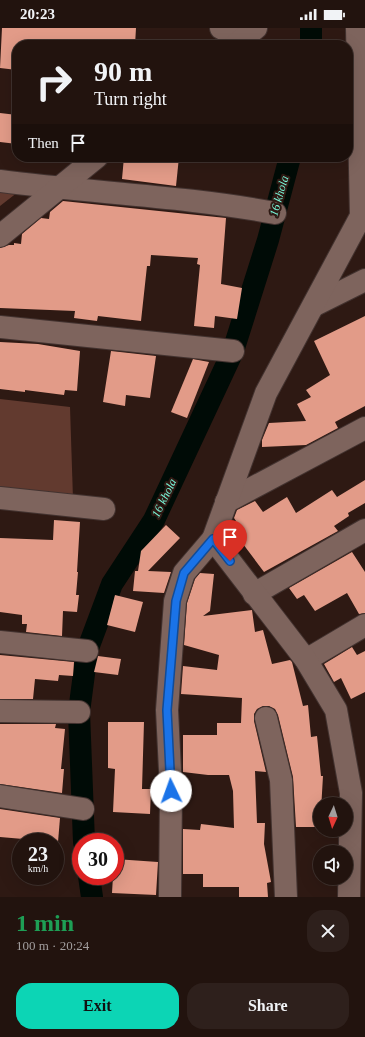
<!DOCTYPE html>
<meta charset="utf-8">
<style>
:root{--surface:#22130e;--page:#2e201c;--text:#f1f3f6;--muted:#a29e9e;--line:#3f322e;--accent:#0cd5b5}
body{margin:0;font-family:"Times New Roman",serif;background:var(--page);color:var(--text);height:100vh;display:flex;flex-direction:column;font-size:15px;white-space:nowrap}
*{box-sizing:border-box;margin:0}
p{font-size:13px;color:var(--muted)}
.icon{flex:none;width:22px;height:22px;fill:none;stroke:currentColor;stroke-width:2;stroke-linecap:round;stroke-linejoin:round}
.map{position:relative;height:869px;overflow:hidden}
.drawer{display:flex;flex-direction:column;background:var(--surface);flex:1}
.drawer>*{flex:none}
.hud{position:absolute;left:12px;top:12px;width:341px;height:122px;border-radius:16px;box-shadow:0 4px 16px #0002,0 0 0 1px var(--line);background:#22130e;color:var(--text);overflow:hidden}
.needle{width:26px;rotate:184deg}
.buttons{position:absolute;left:313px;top:769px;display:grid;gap:8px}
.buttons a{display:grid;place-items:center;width:40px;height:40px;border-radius:50%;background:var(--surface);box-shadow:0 4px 16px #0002,0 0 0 1px var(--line);font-size:20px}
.speed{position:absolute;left:12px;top:805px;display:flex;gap:8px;font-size:20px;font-weight:700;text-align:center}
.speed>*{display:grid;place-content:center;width:52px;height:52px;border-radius:50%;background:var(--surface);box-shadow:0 4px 16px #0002,0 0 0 1px var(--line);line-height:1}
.speed small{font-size:10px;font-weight:400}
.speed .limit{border:6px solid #d22;background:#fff;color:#111}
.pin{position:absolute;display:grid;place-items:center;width:34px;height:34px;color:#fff;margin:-41px -17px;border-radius:50% 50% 50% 0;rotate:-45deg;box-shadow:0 0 4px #0007}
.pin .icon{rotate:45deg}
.me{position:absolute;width:44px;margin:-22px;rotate:357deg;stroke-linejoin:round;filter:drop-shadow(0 0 3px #0008)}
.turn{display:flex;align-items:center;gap:14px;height:84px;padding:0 16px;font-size:18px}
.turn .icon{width:52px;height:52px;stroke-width:2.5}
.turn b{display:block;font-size:28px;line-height:34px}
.then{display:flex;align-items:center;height:38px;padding:0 16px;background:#0003;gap:8px;font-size:15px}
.round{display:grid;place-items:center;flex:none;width:42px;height:42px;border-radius:16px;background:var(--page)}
.summary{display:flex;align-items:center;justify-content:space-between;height:68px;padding:0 16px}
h1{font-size:24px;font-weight:700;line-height:30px;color:#1e9e55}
.button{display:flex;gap:8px;margin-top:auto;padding:8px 16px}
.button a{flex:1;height:46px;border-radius:16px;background:var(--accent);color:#111;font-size:16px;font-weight:700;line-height:46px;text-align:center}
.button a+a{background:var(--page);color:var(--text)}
.status{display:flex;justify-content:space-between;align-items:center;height:28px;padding:0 20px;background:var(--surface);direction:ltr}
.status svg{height:11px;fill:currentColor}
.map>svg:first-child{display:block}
.green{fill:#623a2f}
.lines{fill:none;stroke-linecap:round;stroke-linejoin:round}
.canal{stroke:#000b06;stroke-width:22}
.building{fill:#e29b88}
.street-casing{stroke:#433330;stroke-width:24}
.secondary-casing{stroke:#433330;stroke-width:24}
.street{stroke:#7e645d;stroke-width:22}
.secondary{stroke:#7e645d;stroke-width:22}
.route-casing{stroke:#114b97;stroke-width:10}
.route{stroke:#1a73e8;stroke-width:7}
.labels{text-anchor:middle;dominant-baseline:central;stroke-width:4;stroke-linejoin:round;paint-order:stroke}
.water-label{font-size:12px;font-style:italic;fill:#78f6d9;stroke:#2e1913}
</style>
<div class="status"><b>20:23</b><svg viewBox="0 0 49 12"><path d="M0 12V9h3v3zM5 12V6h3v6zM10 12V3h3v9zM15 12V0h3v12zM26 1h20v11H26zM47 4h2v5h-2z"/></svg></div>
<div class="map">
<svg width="365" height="869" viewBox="0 0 365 869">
<rect width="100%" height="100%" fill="#2e1913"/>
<!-- green -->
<g class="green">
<path d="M0 162 18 164 0 178Z"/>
<path d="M0 371 70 379 73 471 0 463Z"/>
</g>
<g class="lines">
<!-- canal -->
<g class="canal">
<path d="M311 0V17"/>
<path d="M84 814 79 684 87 623 112 556 154 492 233 323 268 212 290 129"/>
<path d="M89 848 92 869"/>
</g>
</g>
<!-- building -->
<g class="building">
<path d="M2 0H136L135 17H17V42L0 40Z"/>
<path d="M0 85 17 87V116L0 114Z"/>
<path d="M124 129H179L176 158 122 151Z"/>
<path d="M63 173 226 190 221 256 242 260 237 291 215 288 214 300 194 298 200 237 197 236 198 230 151 227 150 238H147L141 293 98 288 97 293 74 290 75 283 0 280V220L9 217H14V215L21 216 22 206 41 190 49 191 50 184Z"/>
<path d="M365 288V378L335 394 338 400 306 417 262 419V412L269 395 306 393 297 376 311 369 306 362 330 347 314 313Z"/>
<path d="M0 314 38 316 80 323 77 363 65 362 64 367 25 362V364L0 361Z"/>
<path d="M111 323 156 328 150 370 126 367 125 378 103 374Z"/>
<path d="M193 331 209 334 187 390 171 384Z"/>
<path d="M365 452V475L348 485 349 488 334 498 338 503 264 544 243 516 236 521 227 509 231 497 236 493 234 490 237 482 255 473 263 484 287 469 296 485 332 462 337 469Z"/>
<path d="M54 492 80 494 77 544H78L76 567H79L77 584 63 583 62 608 26 604 27 596H22V587L0 584V510L53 512Z"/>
<path d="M166 497 180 510 148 543 171 544 164 565 133 563 135 543H138L141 523Z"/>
<path d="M352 524 365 544V585L359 586 347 565 315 583 304 567 297 571 289 560Z"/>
<path d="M200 545 214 546 210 583 203 588 252 582 255 604 263 602 272 636 290 632 292 634 303 678 308 677 311 709 317 708 321 748H323L320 799H296L293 749 278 687 275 681 269 678H263L257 681 254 686V693L266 744 255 743 257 795H265L264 816 271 854 267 855 268 869H239V859H203V846H183V801L200 802 201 796 234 800 233 763 229 747H208L183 744V707H217V695H241L242 670 181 666 183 638 217 642 219 627 184 617 187 575 195 551Z"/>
<path d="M115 567 143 574 135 604 107 597Z"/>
<path d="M352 619 357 627 365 623V664L351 671 341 650 334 654 324 636Z"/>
<path d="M0 627 74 634 73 648 59 647 58 653 35 651 33 671H0Z"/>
<path d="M98 628 121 631 118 647 94 644Z"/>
<path d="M108 694H144L142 761H151L150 786 113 784 115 741 108 740Z"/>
<path d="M0 696H56L55 700 65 701 61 741H64L62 765 0 756Z"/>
<path d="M0 781 60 790 58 814 0 809Z"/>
<path d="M115 831 158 834 156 867 112 865 113 848H115Z"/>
</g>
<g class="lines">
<!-- street casing -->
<g class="street-casing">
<g id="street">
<path d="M221 0 242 12"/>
<path d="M0 153C91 165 184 168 275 185"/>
<path d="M315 277 365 252"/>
<path d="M0 299 233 323"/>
<path d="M0 470 104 481"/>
<path d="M226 474 365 400"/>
<path d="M254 566 365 502"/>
<path d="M0 614 87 623"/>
<path d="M306 632 365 597"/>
<path d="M0 683 79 684"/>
<path d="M266 690 281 752 286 869"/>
<path d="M0 768 83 781"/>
<path d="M170 869 171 763 167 682 175 573 184 545 213 511"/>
<path d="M349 869 351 765 336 682 306 632 213 511 266 365 361 188 357 0"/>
</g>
</g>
<!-- secondary casing -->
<g class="secondary-casing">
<g id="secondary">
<path d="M235 17 256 0"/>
<path d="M0 208 97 129"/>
</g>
</g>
<!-- street -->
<use href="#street" class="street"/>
<!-- secondary -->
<use href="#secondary" class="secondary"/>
</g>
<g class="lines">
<!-- route casing -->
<g class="route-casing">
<path id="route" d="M171 763 167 682 176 573 184 545 213 511 230 533"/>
</g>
<!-- route -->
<use href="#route" class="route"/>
</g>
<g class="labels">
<!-- water labels -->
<g class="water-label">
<text transform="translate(279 168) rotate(-74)">16 khola</text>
<text transform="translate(164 470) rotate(-64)">16 khola</text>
</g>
</g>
</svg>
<div class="buttons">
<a><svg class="needle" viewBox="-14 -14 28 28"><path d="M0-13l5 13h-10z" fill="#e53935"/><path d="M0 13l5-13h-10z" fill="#a29e9e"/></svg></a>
<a><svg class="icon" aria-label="sound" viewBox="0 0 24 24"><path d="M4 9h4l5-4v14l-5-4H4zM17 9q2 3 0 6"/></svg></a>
</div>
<div class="speed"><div>23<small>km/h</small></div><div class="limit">30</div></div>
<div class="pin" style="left:230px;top:533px;background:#d93025"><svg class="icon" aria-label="arrive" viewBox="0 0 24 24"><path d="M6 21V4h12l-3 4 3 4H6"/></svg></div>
<svg class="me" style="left:171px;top:763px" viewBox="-20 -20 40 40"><circle r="19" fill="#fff"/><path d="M0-13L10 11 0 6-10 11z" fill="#1a73e8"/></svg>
<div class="hud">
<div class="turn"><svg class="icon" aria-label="right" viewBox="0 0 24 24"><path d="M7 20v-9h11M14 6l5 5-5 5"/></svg><div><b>90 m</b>Turn right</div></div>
<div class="then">Then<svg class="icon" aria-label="arrive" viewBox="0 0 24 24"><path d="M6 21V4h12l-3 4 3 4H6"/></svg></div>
</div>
</div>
<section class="drawer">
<div class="summary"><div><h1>1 min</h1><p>100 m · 20:24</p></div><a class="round"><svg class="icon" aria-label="close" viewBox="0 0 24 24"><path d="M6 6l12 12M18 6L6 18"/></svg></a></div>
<div class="button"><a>Exit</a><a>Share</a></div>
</section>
